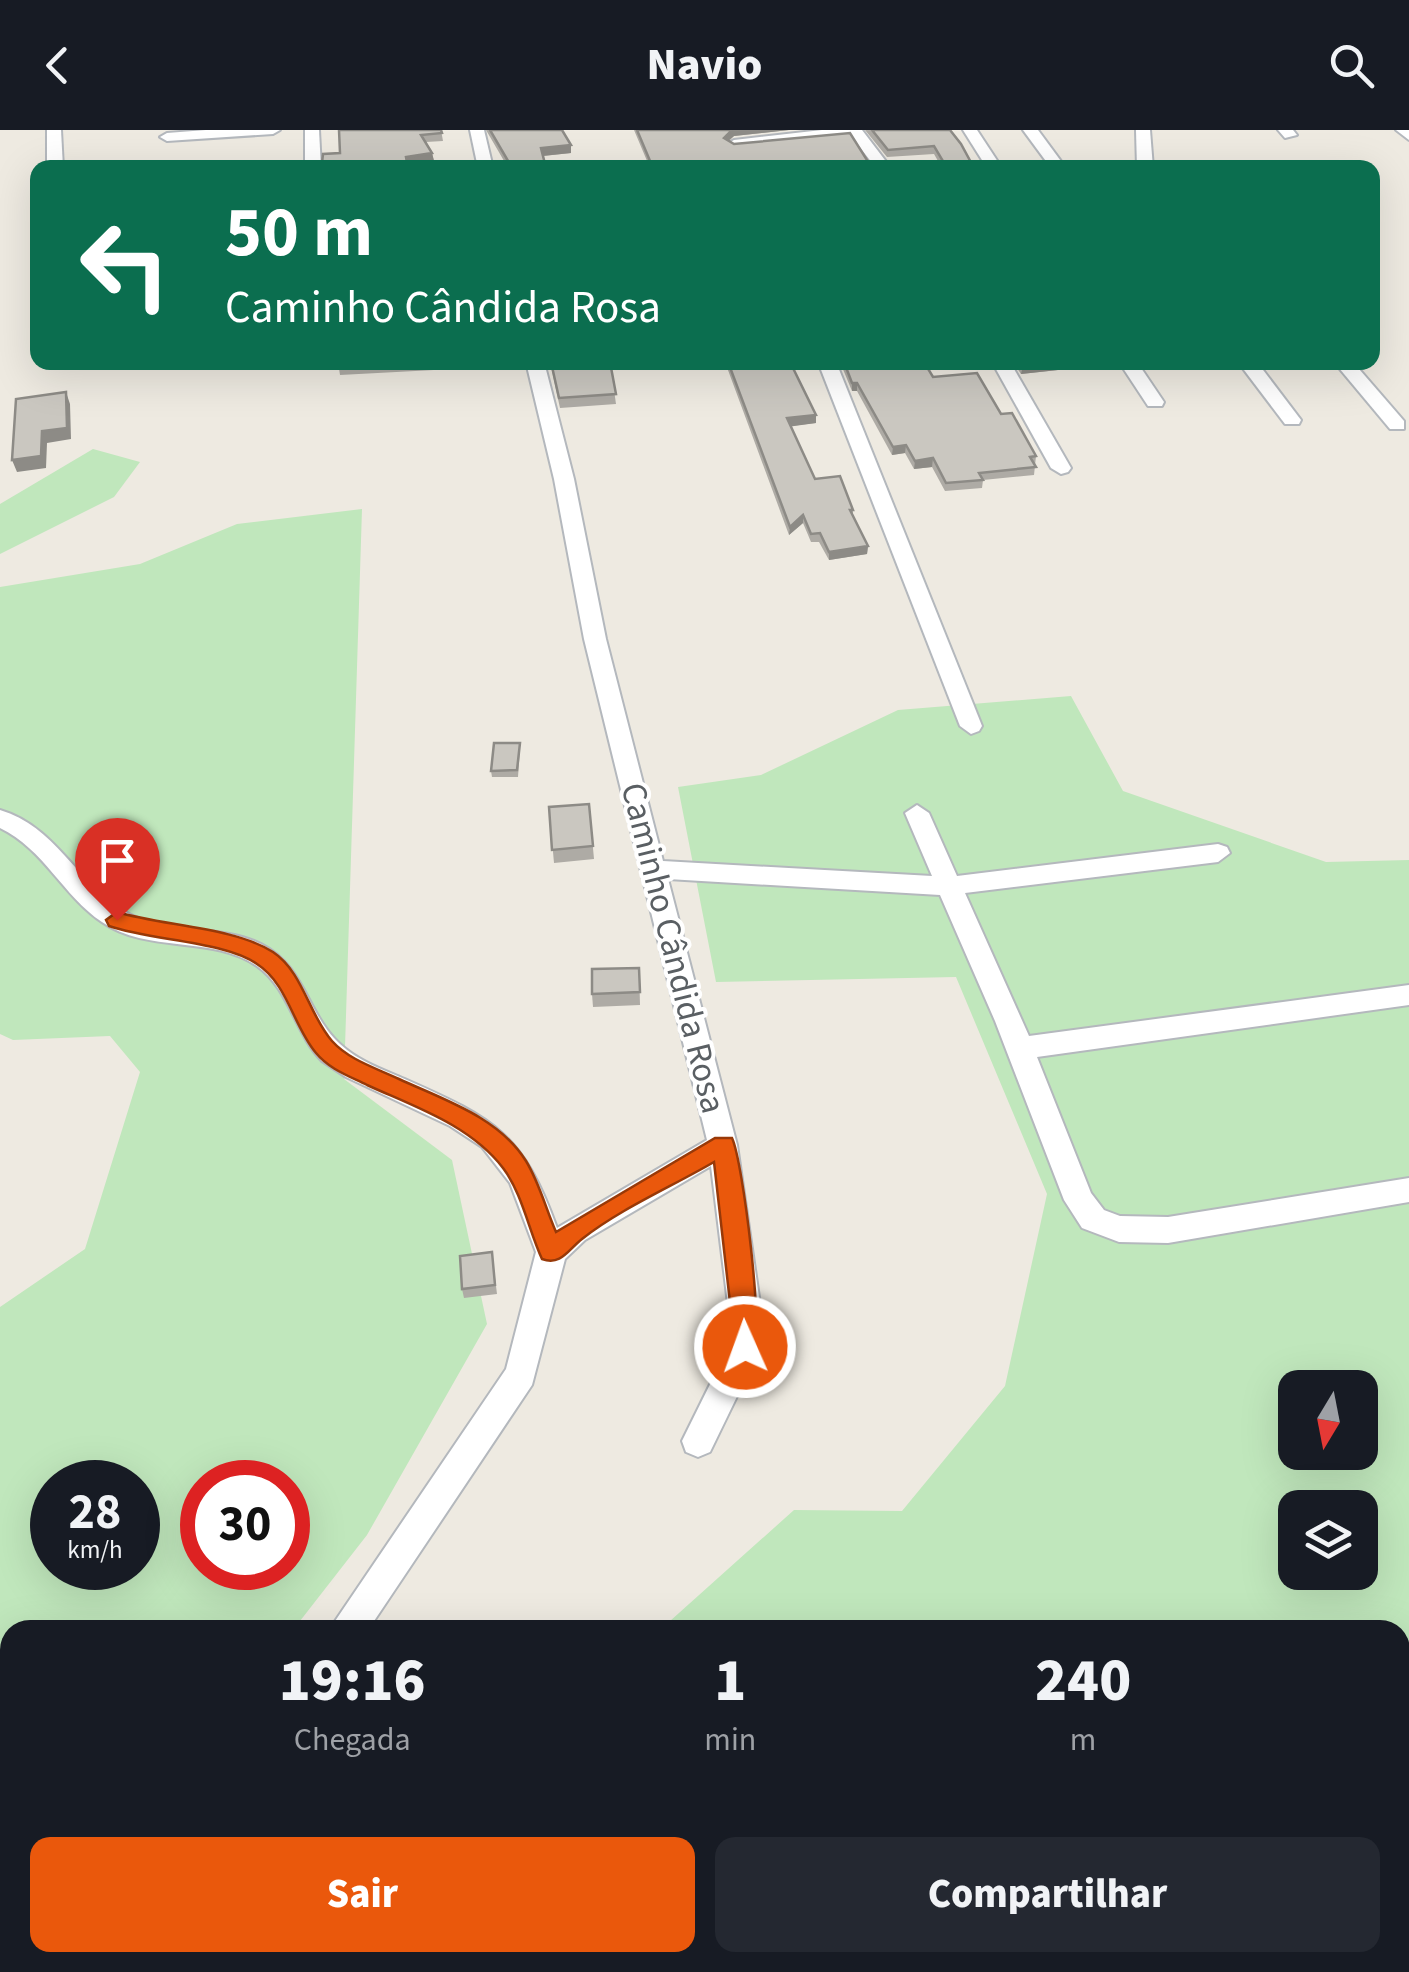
<!DOCTYPE html>
<html lang="pt">
<meta charset="utf-8">
<style>
:root{--surface:#171b24;--page:#242831;--text:#f1f3f6;--muted:#9ea1a6;--accent:#ea580c}
body{margin:0;font-family:"Source Sans 3",sans-serif;background:var(--page);color:var(--text);height:100vh;display:flex;flex-direction:column;font-size:38px;white-space:nowrap}
*{box-sizing:border-box;margin:0}
p{font-size:32px;color:var(--muted)}
.icon{flex:none;width:55px;height:55px;fill:none;stroke:currentColor;stroke-width:2;stroke-linecap:round;stroke-linejoin:round}
.map{position:relative;flex:1;overflow:hidden}
.sheet{position:absolute;left:0px;top:1490px;width:1410px;height:352px;display:flex;flex-direction:column;background:var(--surface);border-radius:30px 30px 0 0;box-shadow:0 10px 40px #0002}
.sheet>*{flex:none}
.guide{position:absolute;left:30px;top:30px;width:1350px;height:210px;border-radius:20px;box-shadow:0 10px 40px #0002;background:#0b6e4f;color:#fff;overflow:hidden}
.needle{width:65px;rotate:190deg}
.tools{position:absolute;left:1278px;top:1240px;display:grid;gap:20px}
.tools a{display:grid;place-items:center;width:100px;height:100px;border-radius:20px;background:var(--surface);box-shadow:0 10px 40px #0002;font-size:50px}
.speed{position:absolute;left:30px;top:1330px;display:flex;gap:20px;font-size:50px;font-weight:700;text-align:center}
.speed>*{display:grid;place-content:center;width:130px;height:130px;border-radius:50%;background:var(--surface);box-shadow:0 10px 40px #0002;line-height:1}
.speed small{font-size:25px;font-weight:400}
.speed .limit{border:15px solid #d22;background:#fff;color:#111}
.pin{position:absolute;display:grid;place-items:center;width:85px;height:85px;color:#fff;margin:-102px -42px;border-radius:50% 50% 50% 0;rotate:-45deg;box-shadow:0 0 10px #0007}
.pin .icon{rotate:45deg}
.me{position:absolute;width:110px;margin:-55px;rotate:358deg;stroke-linejoin:round;filter:drop-shadow(0 0 8px #0008)}
.turn{display:flex;align-items:center;gap:35px;height:210px;padding:0 30px;font-size:45px}
.turn .icon{width:130px;height:130px;stroke-width:2.5}
.turn b{display:block;font-size:70px;line-height:85px}
.eta{display:flex;justify-content:space-evenly;align-items:center;height:170px;text-align:center}
.eta b{font-size:60px;font-weight:800;line-height:70px}
.cta{display:flex;gap:20px;margin-top:auto;padding:20px 30px}
.cta a{flex:1;height:115px;border-radius:20px;background:var(--accent);color:#fff;font-size:40px;font-weight:800;line-height:115px;text-align:center}
.cta a+a{background:var(--page);color:var(--text)}
header{display:flex;justify-content:space-between;align-items:center;height:130px;padding:0 30px;background:var(--surface);font-size:45px;font-weight:800}
.map>svg:first-child{display:block}
.green{fill:#c0e7bc;fill-rule:evenodd}
.lines{fill:none;stroke-linecap:round;stroke-linejoin:round}
.minor-casing{stroke:#b4b8bd;stroke-width:4}
.minor{fill:#fff;fill-rule:evenodd}
.wall{fill:#aeaba5}
.shaded-wall{fill:#8d8b86}
.building{fill:#cac7c0;stroke:#8d8b86;stroke-width:2.5}
.route{fill:#ea580c;stroke:#983908;stroke-width:2.5}
.labels{text-anchor:middle;dominant-baseline:central;stroke-width:8;stroke-linejoin:round;paint-order:stroke}
.street-label{font-size:35px;fill:#5a5f63;stroke:#fff}
</style>
<header><svg class="icon" aria-label="back" viewBox="0 0 24 24"><path d="M15 5l-7 7 7 7"/></svg>Navio<svg class="icon" aria-label="search" viewBox="0 0 24 24"><circle cx="10" cy="10" r="6"/><path d="M15 15l6 6"/></svg></header>
<div class="map">
<svg width="1409" height="1842" viewBox="0 0 1409 1842">
<rect width="100%" height="100%" fill="#eeeae1"/>
<!-- green -->
<g class="green">
<path d="M93 319 140 332 114 367 0 424V374Z"/>
<path d="M362 379 344 949 452 1030 487 1194 367 1405 293 1500H10V1832L35 1833 27 1842H0V1177L85 1119 140 942 110 906 13 910 0 904V457L140 434 237 394ZM52 1352H138V1438H52ZM202 1352H288V1438H202Z"/>
<path d="M1071 566 1123 661 1326 732 1409 730V1842H461L462 1832H1400V1500H660L794 1380 902 1381 1005 1256 1047 1064 956 847 716 852 678 657 761 645 898 580ZM1295 1258H1360V1322H1295ZM1295 1378H1360V1442H1295Z"/>
</g>
<g class="lines">
<!-- minor casing -->
<g class="minor-casing">
<g id="minor">
<path d="M47 0H61L63 38H47Z"/>
<path d="M206 0H280L273 4 167 11 160 7 167 3Z"/>
<path d="M305 0H319L321 38H305Z"/>
<path d="M470 0H484L493 38H478Z"/>
<path d="M822 0H862L891 38H876L851 6 734 18 727 14 734 10Z"/>
<path d="M963 0H977L1002 38H987Z"/>
<path d="M1023 0H1038L1066 38H1051Z"/>
<path d="M1136 0H1150L1153 38H1137Z"/>
<path d="M1278 0H1293L1297 5 1285 8Z"/>
<path d="M1396 0H1409V10Z"/>
<path d="M526 232H544L574 349 606 509 663 731 932 746 905 683 917 675 929 683 957 746 1218 714 1227 717 1230 723 1218 732 965 763 1029 906 1409 855V875L1037 927 1091 1063 1104 1080 1120 1086 1168 1087 1409 1048V1072L1168 1113 1119 1112 1082 1098 1064 1070 995 891 940 765 668 749 737 1015 760 1174 761 1217 710 1322 698 1327 686 1322 682 1311 729 1216 728 1174 711 1036 585 1110 565 1129 532 1255 368 1500H329L506 1239 536 1122 510 1053 482 1017 450 996 346 947 322 931C295 904 289 858 257 836 212 805 148 824 102 792 63 766 44 719 0 698V680C55 696 76 751 122 780 163 806 218 793 261 814 305 836 307 884 340 914 358 931 384 940 407 950 495 989 523 1004 557 1098L707 1010 584 509 554 349Z"/>
<path d="M818 232H836L982 596 979 601 971 604 960 596Z"/>
<path d="M992 232H1010L1071 338 1068 342 1061 344 1051 338Z"/>
<path d="M1119 232H1137L1164 272 1162 276H1148Z"/>
<path d="M1238 232H1257L1301 290 1299 294H1285Z"/>
<path d="M1334 232H1353L1404 291V299H1390Z"/>
<path d="M81 1832H124L120 1842H77Z"/>
</g>
</g>
<!-- minor -->
<use href="#minor" class="minor"/>
</g>
<!-- wall -->
<g class="wall">
<path d="M441 0 443 11 426 12 432 23 434 31 407 35 322 33 340 23Z"/>
<path d="M486 0H562L571 15V23L543 26 507 36Z"/>
<path d="M634 0H789L734 6 729 11 734 14 872 38H650Z"/>
<path d="M865 0H950L974 38H942L934 24 887 27Z"/>
<path d="M338 232H433L434 240 340 245Z"/>
<path d="M437 232H462L463 238 438 239Z"/>
<path d="M550 232H610L616 274 560 278Z"/>
<path d="M725 232H790L816 285V293L791 296 815 349 853 380V386L868 416 867 424 829 430 819 412H811L803 393 789 405Z"/>
<path d="M840 232H924L933 247 1001 284 1036 326 1034 345 983 350 982 358 945 361 932 337 914 339 905 323 892 325 857 261H852Z"/>
<path d="M1013 232H1096L1095 236 1021 244Z"/>
<path d="M520 619 518 647H492L491 641Z"/>
<path d="M589 674 594 729 554 733 549 677Z"/>
<path d="M639 838 640 875 593 877 592 864Z"/>
<path d="M493 1131 497 1164 464 1168 462 1159Z"/>
</g>
<!-- shaded-wall -->
<g class="shaded-wall">
<path d="M732 0H789L734 6 723 15 724 8Z"/>
<path d="M571 15V23L542 26 541 18Z"/>
<path d="M432 23 434 31 407 35 406 27Z"/>
<path d="M1056 232H1096L1095 236 1021 244 1023 236Z"/>
<rect x="852" y="253" width="5" height="8"/>
<path d="M66 262 70 274 71 309 47 313 46 338 17 342 12 330Z"/>
<path d="M816 285V293L787 297V288Z"/>
<path d="M906 315 905 323 892 325 893 317Z"/>
<path d="M933 328 932 337 914 339 915 331Z"/>
<path d="M803 385V393L789 405 790 397Z"/>
<path d="M868 416 867 424 829 430V422Z"/>
</g>
<!-- building -->
<g class="building">
<path d="M339 0H441L442 3 421 5 432 23 406 27 408 38H315V34L322 33 323 24 340 23Z"/>
<path d="M490 0H562L571 15 541 18 546 38H506L511 36Z"/>
<path d="M637 0H732L724 8 734 14 850 3 872 38H653Z"/>
<path d="M872 0H950L961 14 974 38H947L934 16 888 20Z"/>
<path d="M551 232H610L616 264 559 268Z"/>
<path d="M728 232H790L816 285 787 288 815 349 840 346 853 380H850L868 416 829 422 820 403 811 404 803 385 790 397Z"/>
<path d="M844 232H924L933 247 977 243 1001 284 1012 283 1036 326 1030 327 1036 337 979 343 983 350 946 353 933 328 915 331 906 315 893 317 857 253H852Z"/>
<path d="M1020 232H1056L1023 236Z"/>
<path d="M66 262 67 298 42 301 41 326 12 330 16 269Z"/>
<path d="M494 613H520L517 640 491 641Z"/>
<path d="M589 674 593 716 552 720 549 677Z"/>
<path d="M639 838 640 862 592 864V839Z"/>
<path d="M492 1122 495 1155 462 1159 460 1126Z"/>
</g>
<!-- route -->
<path class="route" d="M117 782C163 796 234 797 273 822 303 842 309 885 332 911 349 930 376 938 399 949 442 969 499 987 526 1031 539 1052 546 1079 556 1102L715 1008H732C743 1031 764 1204 754 1225L745 1229 736 1225 714 1032C671 1057 620 1079 582 1109 568 1120 561 1136 542 1129 529 1101 522 1063 503 1038 470 995 415 977 367 955 349 946 329 939 316 923 293 896 288 854 257 834 224 811 152 811 109 796L106 790Z"/>
<g class="labels">
<!-- street labels -->
<g class="street-label">
<text transform="translate(673 818) rotate(76)">Caminho Cândida Rosa</text>
</g>
</g>
</svg>
<div class="tools">
<a><svg class="needle" viewBox="-14 -14 28 28"><path d="M0-13l5 13h-10z" fill="#e53935"/><path d="M0 13l5-13h-10z" fill="#9ea1a6"/></svg></a>
<a><svg class="icon" aria-label="layers" viewBox="0 0 24 24"><path d="M12 4l9 5-9 5-9-5zM3 14l9 5 9-5"/></svg></a>
</div>
<div class="speed"><div>28<small>km/h</small></div><div class="limit">30</div></div>
<div class="pin" style="left:117px;top:790px;background:#d93025"><svg class="icon" aria-label="arrive" viewBox="0 0 24 24"><path d="M6 21V4h12l-3 4 3 4H6"/></svg></div>
<svg class="me" style="left:745px;top:1217px" viewBox="-20 -20 40 40"><circle r="17" fill="#ea580c" stroke="#fff" stroke-width="3"/><path d="M0-11L8 9 0 5-8 9z" fill="#fff"/></svg>
<div class="guide">
<div class="turn"><svg class="icon" aria-label="left" viewBox="0 0 24 24"><path d="M17 20v-9H6M10 6l-5 5 5 5"/></svg><div><b>50 m</b>Caminho Cândida Rosa</div></div>
</div>
<section class="sheet">
<div class="eta">
<div><b>19:16</b><p>Chegada</p></div>
<div><b>1</b><p>min</p></div>
<div><b>240</b><p>m</p></div>
</div>
<div class="cta"><a>Sair</a><a>Compartilhar</a></div>
</section>
</div>
